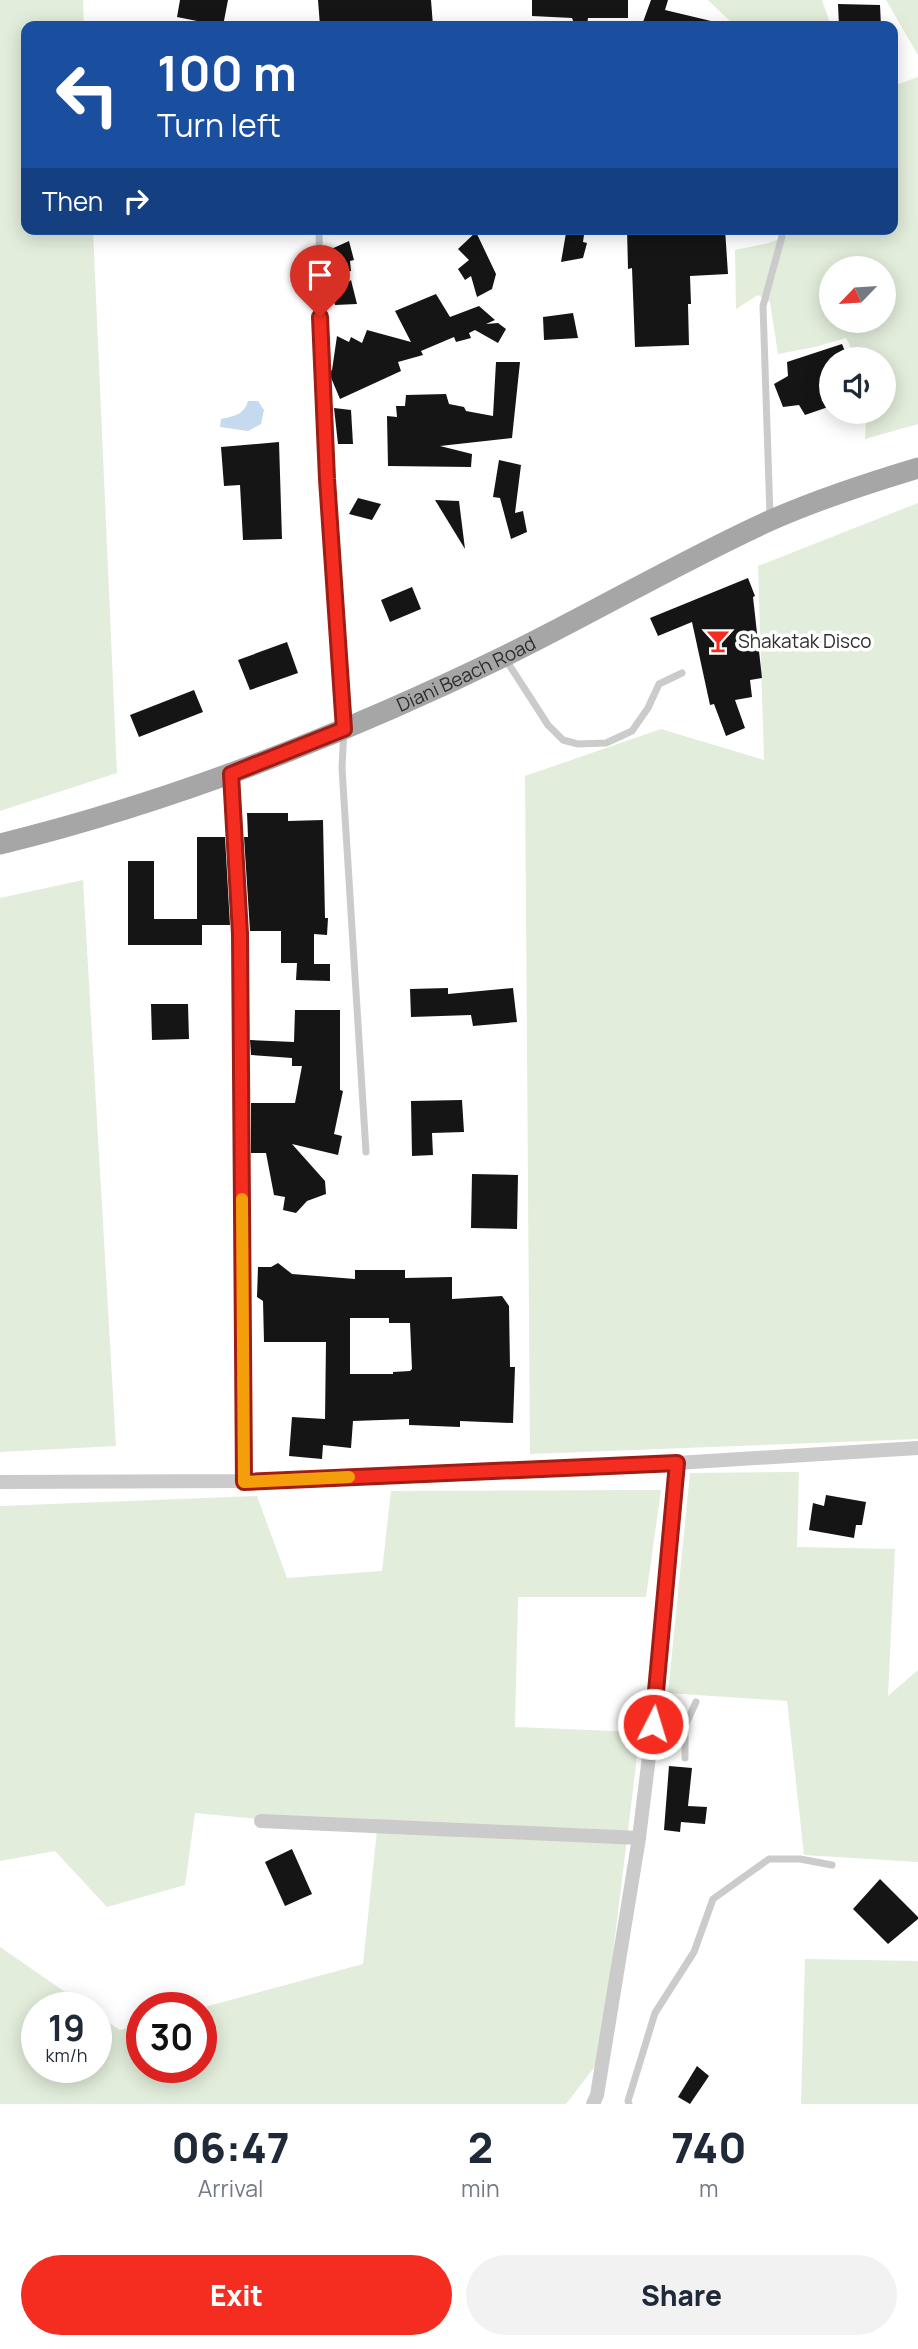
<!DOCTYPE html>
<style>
:root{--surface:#fff;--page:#f2f2f3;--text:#1f2937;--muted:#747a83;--accent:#f52d20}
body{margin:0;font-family:Manrope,sans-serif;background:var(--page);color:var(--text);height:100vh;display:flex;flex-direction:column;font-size:26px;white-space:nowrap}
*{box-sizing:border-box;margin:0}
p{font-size:23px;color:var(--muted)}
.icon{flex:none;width:38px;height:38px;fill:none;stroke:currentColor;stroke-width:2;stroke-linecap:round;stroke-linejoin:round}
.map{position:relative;height:2104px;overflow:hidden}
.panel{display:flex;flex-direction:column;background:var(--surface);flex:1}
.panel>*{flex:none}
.guide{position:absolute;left:21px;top:21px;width:877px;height:214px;border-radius:14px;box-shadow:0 4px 18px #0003;background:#1a4fa0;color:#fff;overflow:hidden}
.needle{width:46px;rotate:245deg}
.tools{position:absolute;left:819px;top:256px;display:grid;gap:14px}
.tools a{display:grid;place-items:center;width:77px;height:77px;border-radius:50%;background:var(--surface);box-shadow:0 4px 18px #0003;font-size:35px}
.speed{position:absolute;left:21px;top:1992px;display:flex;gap:14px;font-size:35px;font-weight:700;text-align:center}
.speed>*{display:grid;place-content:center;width:91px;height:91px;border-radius:50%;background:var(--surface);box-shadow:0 4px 18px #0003;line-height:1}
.speed small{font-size:18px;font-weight:400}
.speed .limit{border:10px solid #d22;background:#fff;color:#111}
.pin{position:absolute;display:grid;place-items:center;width:60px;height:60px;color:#fff;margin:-72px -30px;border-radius:50% 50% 50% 0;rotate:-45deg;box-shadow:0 0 7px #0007}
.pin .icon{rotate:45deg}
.me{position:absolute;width:77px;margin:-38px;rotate:5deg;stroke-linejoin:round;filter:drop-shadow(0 0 5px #0008)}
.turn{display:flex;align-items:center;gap:24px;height:147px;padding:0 21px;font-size:32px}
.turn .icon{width:91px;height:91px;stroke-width:2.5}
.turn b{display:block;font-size:49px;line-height:60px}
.then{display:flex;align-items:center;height:66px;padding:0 21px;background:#0003;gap:14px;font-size:26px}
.eta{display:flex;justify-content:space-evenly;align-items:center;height:119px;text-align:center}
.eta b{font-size:42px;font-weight:800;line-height:49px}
.button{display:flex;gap:14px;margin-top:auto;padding:14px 21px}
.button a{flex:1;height:80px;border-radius:42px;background:var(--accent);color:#fff;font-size:28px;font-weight:800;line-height:80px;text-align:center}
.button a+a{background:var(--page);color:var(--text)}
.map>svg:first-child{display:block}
.green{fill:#e2eddb;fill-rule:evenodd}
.water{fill:#c5d9ef}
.building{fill:#151515;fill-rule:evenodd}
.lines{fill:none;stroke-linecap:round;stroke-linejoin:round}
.lane{stroke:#cbcbcb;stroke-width:7}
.street{stroke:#cbcbcb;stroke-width:14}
.primary{stroke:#a6a6a6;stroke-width:21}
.route-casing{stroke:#9f1d15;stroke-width:18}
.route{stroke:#f52d20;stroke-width:12}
.slow{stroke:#f59e0b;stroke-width:12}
.labels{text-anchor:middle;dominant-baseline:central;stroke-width:7;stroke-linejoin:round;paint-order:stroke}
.poi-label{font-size:19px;fill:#2e2e2e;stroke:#fff;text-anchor:start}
.street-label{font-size:19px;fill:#2e2e2e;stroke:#fff}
</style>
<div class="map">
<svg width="918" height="2104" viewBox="0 0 918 2104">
<rect width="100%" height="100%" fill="#fff"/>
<!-- green -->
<g class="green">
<path d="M0 0H83L84 26H26V229H93L117 773 0 811Z"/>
<path d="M708 0H822L831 26H735Z"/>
<path d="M886 0H918V55Z"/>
<path d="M918 77V424L865 439 866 421 880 413 879 411H884V359H857L846 338 815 347 778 354 770 302 758 295 736 309 735 250 769 243 804 229H892L893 86ZM831 268H884V320H831Z"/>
<path d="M918 503V1439L530 1454 525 776 661 729 764 760 758 566Z"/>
<path d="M83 880 116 1446 0 1452V898Z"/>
<path d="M799 1472 797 1547 895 1549 888 1696 918 1670V1862L804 1855 787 1701 668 1693 690 1473Z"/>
<path d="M661 1490 646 1597H518L515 1727 640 1732 600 2060 566 2104H0V1947L87 2007H37V2067H96V2014L120 2030 142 2024V2067H201V2008L363 1964 377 1830 195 1813 185 1885 107 1907 55 1851 0 1861V1506L257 1496 287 1578 382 1571 391 1491Z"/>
<path d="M805 1959 918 1961V2104H801Z"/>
</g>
<!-- water -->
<path class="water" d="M248 401H258L264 410 261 424 248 431 220 427 221 419C234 416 244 415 248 401Z"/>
<!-- building -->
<g class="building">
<path d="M180 0H228L223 26H196L197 21 177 17Z"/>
<path d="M318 0H431L433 26H320Z"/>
<path d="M532 0H628V18H588L587 26H575L572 18 532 16Z"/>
<path d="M651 0H668L665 10 711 21 710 26H659L643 22Z"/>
<path d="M838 4 880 5 881 26H839Z"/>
<path d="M627 229H725L728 274 690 276 691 304H688L689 345 635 347 632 268 628 269Z"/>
<path d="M476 232 496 274 492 289 477 297 471 276 465 280 458 269 469 260 458 249Z"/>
<path d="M566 233 584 235 583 242 587 243 583 258 561 262Z"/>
<path d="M349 241 354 260 350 261 351 271 332 274 329 250Z"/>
<path d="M351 280 357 304 335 305 332 294Z"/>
<path d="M436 294 450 317 479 306 495 320 486 324 498 323 506 329 498 343 475 330 469 333 471 338 456 342 454 337 421 351 423 355 398 362 401 371 340 399 329 373 332 370 337 336 349 342 351 337 362 343 367 330 411 342 395 311Z"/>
<path d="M573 313 578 338 544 340 543 317Z"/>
<path d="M842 344 848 359H831V406L805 415 799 405 783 407 774 384 788 376 787 362Z"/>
<path d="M496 362H520L512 438 440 446 472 454 471 467 388 466 387 416 397 417 396 406H405L406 395 446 394 449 404 464 407 466 411 493 416Z"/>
<path d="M334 408 351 410 353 444H338Z"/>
<path d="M279 442 282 539 243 540 240 485 224 486 221 447Z"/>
<path d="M499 460 521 465 515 513 523 511 527 532 511 539 500 498 493 497Z"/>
<path d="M358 498 381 504 372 520 349 514Z"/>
<path d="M435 500 459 501 465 549Z"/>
<path d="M748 578 755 596 753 597 762 678 750 680 752 697 735 700 745 728 726 736 714 704 710 705 692 622 658 636 650 618Z"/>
<path d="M412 587 421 609 390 622 381 600Z"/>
<path d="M287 642 298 673 250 690 238 660Z"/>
<path d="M194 690 203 712 139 737 130 715Z"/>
<path d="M247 813H288V821L323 820 325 918H328L327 935 314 934V964H330V981L296 980 297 963H281V931H250L244 837H248Z"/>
<path d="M197 837H225L230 925H202V945H128V861H154V919H197Z"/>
<path d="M448 988V994L513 988 517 1022 473 1026 471 1015 411 1017 410 989Z"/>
<path d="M151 1004H188L189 1039 152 1040Z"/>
<path d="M295 1010H340V1090L343 1091 334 1134 342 1136 338 1155 292 1144 325 1181 326 1194 307 1201 296 1213 283 1210 285 1197 274 1195 266 1153H251V1103H295L302 1066H292V1058L251 1055 250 1040 294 1042Z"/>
<path d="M462 1100 464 1132 432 1133 433 1155 412 1156 411 1101Z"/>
<path d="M472 1174 518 1175 517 1229 471 1228Z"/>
<path d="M278 1263 292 1274 355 1279V1270H405V1278L452 1277V1299L502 1296 509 1306 510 1367H515L513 1423 460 1421V1427L409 1425V1419L353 1421 351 1448 323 1445 322 1459 289 1456 292 1417 325 1419 326 1342H264L263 1301 257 1297 258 1267H271ZM350 1318H389V1323H410L412 1369 410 1371 393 1372V1374H350Z"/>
<path d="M826 1495 866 1502 862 1525H856L854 1538 809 1530 813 1503 824 1506Z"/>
<path d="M669 1766 692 1768 688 1806 707 1807 705 1824 681 1822 680 1832 664 1830Z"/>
<path d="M292 1849 312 1894 285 1906 265 1862Z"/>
<path d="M880 1879 918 1917V1919L888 1944 853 1909Z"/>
<path d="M697 2066 709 2076 690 2104 678 2097Z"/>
</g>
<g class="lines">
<!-- lane -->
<g class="lane">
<path d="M319 229 322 398 344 729 342 768 366 1152"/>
<path d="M770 516 763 306 784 229"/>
<path d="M506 660 548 725 563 740 578 744 606 743 632 731 648 708 659 684 682 673"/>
<path d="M653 1724 685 1726"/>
<path d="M685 1758V1726L696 1702"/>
<path d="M629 2104 628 2101 655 2013 694 1952 713 1899 769 1859H800L832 1865"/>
</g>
<!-- street -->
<g class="street">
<path d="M231 774 240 934 244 1481"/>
<path d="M0 1482 244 1481 677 1463 918 1448"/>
<path d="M261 1821 639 1838"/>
<path d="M593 2104 597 2095 639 1838 653 1724 677 1463"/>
</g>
<!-- primary -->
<path class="primary" id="s1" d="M0 844C175 801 343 735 505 656 593 613 679 562 769 521 816 500 868 483 918 468"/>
</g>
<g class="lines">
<!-- route casing -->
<g class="route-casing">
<path id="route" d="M320 317 327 479 344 729 231 774 240 934 244 1482 677 1463 653 1724"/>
</g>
<!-- route -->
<use href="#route" class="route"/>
<!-- slow -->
<path class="slow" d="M242 1199 244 1482 349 1477"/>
</g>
<!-- icons -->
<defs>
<g id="bar-bare" transform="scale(1.89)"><path d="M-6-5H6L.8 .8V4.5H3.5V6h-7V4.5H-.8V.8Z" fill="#f52d20" stroke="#fff" stroke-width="2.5" paint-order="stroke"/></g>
</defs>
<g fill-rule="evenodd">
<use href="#bar-bare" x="718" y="641"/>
</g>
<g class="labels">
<!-- poi labels -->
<g class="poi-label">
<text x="738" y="641">Shakatak Disco</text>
</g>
<!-- street labels -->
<g class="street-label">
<text stroke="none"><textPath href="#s1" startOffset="497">Diani Beach Road</textPath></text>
</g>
</g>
</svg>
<div class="tools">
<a><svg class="needle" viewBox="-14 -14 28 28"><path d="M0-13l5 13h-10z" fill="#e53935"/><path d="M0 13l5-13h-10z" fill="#747a83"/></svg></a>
<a><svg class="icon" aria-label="sound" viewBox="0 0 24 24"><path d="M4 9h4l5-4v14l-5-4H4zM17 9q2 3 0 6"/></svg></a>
</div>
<div class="speed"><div>19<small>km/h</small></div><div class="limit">30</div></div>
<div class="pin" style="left:320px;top:317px;background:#d93025"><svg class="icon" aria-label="arrive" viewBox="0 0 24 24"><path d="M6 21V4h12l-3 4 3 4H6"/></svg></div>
<svg class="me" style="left:653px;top:1724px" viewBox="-20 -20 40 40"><circle r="17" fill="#f52d20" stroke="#fff" stroke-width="3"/><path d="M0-11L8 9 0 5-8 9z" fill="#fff"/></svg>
<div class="guide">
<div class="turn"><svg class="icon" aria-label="left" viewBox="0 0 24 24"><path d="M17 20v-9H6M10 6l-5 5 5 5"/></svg><div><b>100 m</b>Turn left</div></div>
<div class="then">Then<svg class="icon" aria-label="right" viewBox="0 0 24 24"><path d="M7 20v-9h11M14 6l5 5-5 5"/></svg></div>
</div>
</div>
<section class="panel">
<div class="eta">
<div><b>06:47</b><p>Arrival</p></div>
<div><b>2</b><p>min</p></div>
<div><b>740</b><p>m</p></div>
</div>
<div class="button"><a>Exit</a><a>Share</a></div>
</section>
